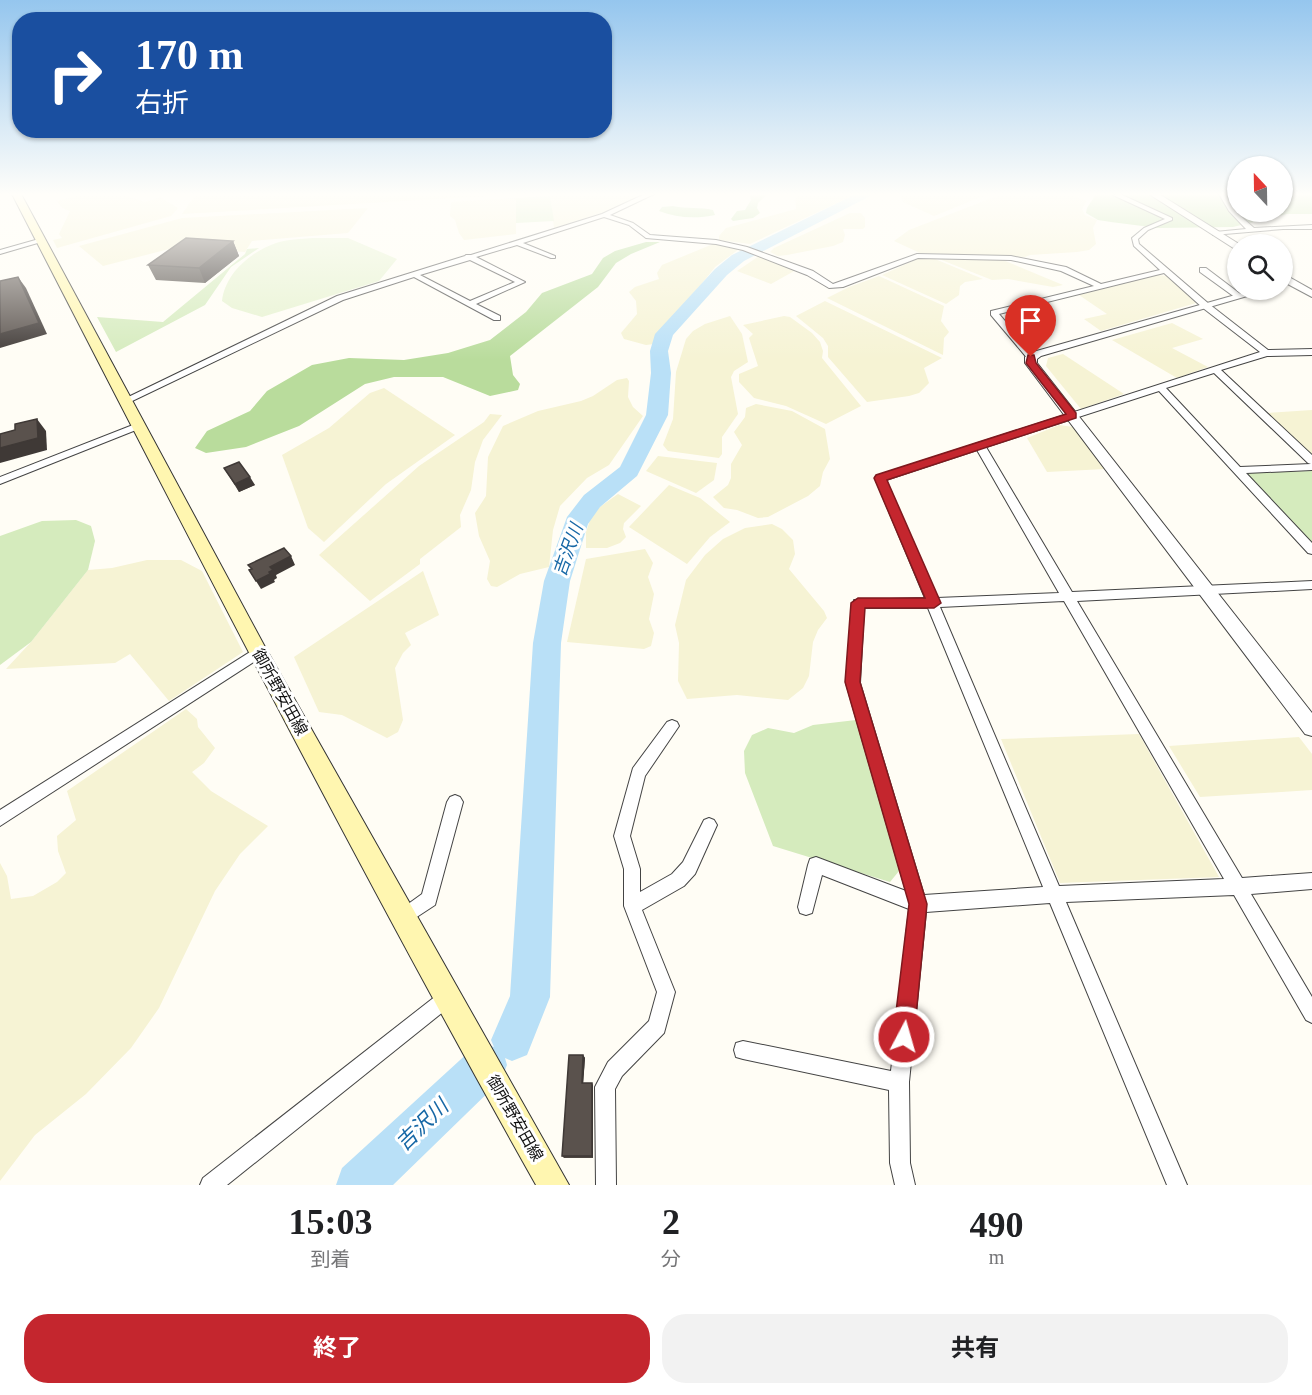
<!DOCTYPE html>
<html lang="ja">
<meta charset="utf-8">
<style>
:root{--surface:#fff;--page:#f2f2f2;--text:#202124;--muted:#757577;--accent:#c4262e}
body{margin:0;font-family:"Times New Roman","Noto Sans JP",serif;background:var(--page);color:var(--text);height:100vh;display:flex;flex-direction:column;font-size:22px;white-space:nowrap}
*{box-sizing:border-box;margin:0}
p{font-size:20px;color:var(--muted)}
.icon{flex:none;width:33px;height:33px;fill:none;stroke:currentColor;stroke-width:2;stroke-linecap:round;stroke-linejoin:round}
.map{position:relative;height:1185px;overflow:hidden}
.panel{display:flex;flex-direction:column;background:var(--surface);flex:1}
.panel>*{flex:none}
.hud{position:absolute;left:12px;top:12px;width:600px;height:126px;border-radius:24px;box-shadow:0 2px 4px #0004;background:#1a4fa0;color:#fff;overflow:hidden}
.needle{width:39px;rotate:338deg}
.fabs{position:absolute;left:1227px;top:156px;display:grid;gap:12px}
.fabs a{display:grid;place-items:center;width:66px;height:66px;border-radius:50%;background:var(--surface);box-shadow:0 2px 4px #0004;font-size:30px}
.pin{position:absolute;display:grid;place-items:center;width:51px;height:51px;color:#fff;margin:-62px -26px;border-radius:50% 50% 50% 0;rotate:-45deg;box-shadow:0 0 6px #0007}
.pin .icon{rotate:45deg}
.me{position:absolute;width:66px;margin:-33px;rotate:6deg;stroke-linejoin:round;filter:drop-shadow(0 0 4px #0008)}
.turn{display:flex;align-items:center;gap:21px;height:126px;padding:0 24px;font-size:27px}
.turn .icon{width:78px;height:78px;stroke-width:2.5}
.turn b{display:block;font-size:42px;line-height:51px}
.eta{display:flex;justify-content:space-evenly;align-items:center;height:102px;text-align:center}
.eta b{font-size:36px;font-weight:700;line-height:42px}
.cta{display:flex;gap:12px;margin-top:auto;padding:12px 24px}
.cta a{flex:1;height:69px;border-radius:24px;background:var(--accent);color:#fff;font-size:24px;font-weight:700;line-height:69px;text-align:center}
.cta a+a{background:var(--page);color:var(--text)}
.map>svg:first-child{display:block}
.farmland{fill:#f6f3d4}
.green{fill:#d5ebbd}
.forest{fill:#b9dc9c}
.pitch{fill:#e6f2cf}
.lines{fill:none;stroke-linecap:round;stroke-linejoin:round}
.river{fill:#b9e0f7;fill-rule:evenodd}
.minor-casing{stroke:#444;stroke-width:2}
.tertiary-casing{stroke:#444;stroke-width:2}
.secondary-casing{stroke:#333;stroke-width:2}
.minor{fill:#fff;fill-rule:evenodd}
.tertiary{fill:#fff;fill-rule:evenodd}
.secondary{fill:#fff6b0;fill-rule:evenodd}
.wall{fill:#4d4742}
.shaded-wall{fill:#3f3936}
.building{fill:#5a524d;stroke:#3f3936;stroke-width:1.5}
.route{fill:#c4262e;stroke:#7f191e;stroke-width:1.5}
.labels{text-anchor:middle;dominant-baseline:central;stroke-width:6;stroke-linejoin:round;paint-order:stroke}
.street-label{font-size:16px;fill:#111;stroke:#fff}
.water-label{font-size:18px;font-style:italic;fill:#1768a6;stroke:#fff}
.near-water-label{font-size:21px;font-style:italic;fill:#1768a6;stroke:#fff}
</style>
<div class="map">
<svg width="1312" height="1185" viewBox="0 0 1312 1185">
<rect width="100%" height="100%" fill="#fffdf5"/>
<!-- farmland -->
<g class="farmland">
<path d="M83 194H120L145 202 160 197 178 208 171 216 57 248 53 240 62 238 59 234 70 211 62 208 57 201Z"/>
<path d="M196 194H523L182 214Z"/>
<path d="M580 194H641L642 197 607 211 554 228 550 196Z"/>
<path d="M800 194 854 195 750 244 719 240V236L726 228 796 209 795 197Z"/>
<path d="M907 194H988L934 216 903 202 901 197Z"/>
<path d="M1008 194H1068L1087 201 1082 209 1085 215 1097 220 1093 228 1096 244 1089 250 1077 252 1030 255 1025 257 920 253 894 241 909 230 997 196Z"/>
<path d="M516 198V234L464 240 459 233 455 220 450 216 451 202Z"/>
<path d="M368 208 348 233 252 241 245 252 173 248 103 266 79 246 182 218Z"/>
<path d="M850 213H861L865 218V227L863 229H843L845 235 843 242 833 246 787 255 778 256 770 252 774 248Z"/>
<path d="M713 244 739 249 715 267 654 344 646 345 624 339 621 333 637 314 636 301 629 292 635 287 659 279 657 273 662 265Z"/>
<path d="M759 256 796 270 771 284 737 271Z"/>
<path d="M917 259H935L983 279 965 282 960 286 959 295 946 304 882 275Z"/>
<path d="M939 259 1003 260 1063 285 1053 287 1008 279 992 280Z"/>
<path d="M1157 275 1168 276 1196 303 1101 331 1084 319 1107 314 1079 295Z"/>
<path d="M879 276 944 306 941 321 949 332 944 338 943 355 827 298 849 287Z"/>
<path d="M825 301 942 358 924 368 929 383 919 393 909 396 867 402 828 357V346L823 338 796 316Z"/>
<path d="M730 316 742 334 748 362 734 371 731 377 738 414 722 437V454L719 458 668 451 663 445 673 419 676 372 686 339 693 331 705 324Z"/>
<path d="M784 316 790 317 812 333 820 342 823 351 822 358 861 406 826 424 786 406 754 398 739 382V374L758 366 749 338 753 334 743 325Z"/>
<path d="M1172 323 1203 339 1172 348 1208 367 1177 378 1112 340Z"/>
<path d="M1063 354 1124 394 1081 409 1046 366 1048 358Z"/>
<path d="M627 378 629 381 628 397 633 407 643 416 609 465 587 478 560 506 553 530 549 567 520 574 497 587 491 586 487 579 490 561 479 536 475 513 486 496 488 457 503 426 538 411 581 401 593 396 617 380Z"/>
<path d="M384 388 455 435 386 484 324 542 308 528 282 455 329 428 370 393Z"/>
<path d="M756 404 792 411 825 429 830 459 823 472 820 486 808 496 768 517 758 518 737 510 724 508 713 497 728 485 731 478V464L742 445 734 432 745 417 746 408Z"/>
<path d="M1312 410V456L1267 413Z"/>
<path d="M490 414 502 415 483 440 475 462 471 490 460 515 461 527 420 559V564L370 601 319 555 419 466 484 422Z"/>
<path d="M1059 425 1073 427 1105 469 1047 472 1027 438Z"/>
<path d="M658 456 717 463 714 480 696 493 646 471Z"/>
<path d="M669 485 700 498 730 522 710 537 687 564 629 527Z"/>
<path d="M618 494 641 506 624 523 623 529 626 537 620 543 607 548H586V532L590 520 597 509Z"/>
<path d="M772 524 782 529 793 540 795 554 789 569 824 611 827 618 818 630 813 642 809 676 803 688 788 700 737 695 687 699 678 681 679 643 675 625 686 580 705 555 723 539 745 528Z"/>
<path d="M645 549 653 563 648 577 654 594 649 619 654 633 651 646 644 649 567 642 586 559Z"/>
<path d="M147 560H181L202 571 243 652 169 701 130 654 115 663 6 669 31 642 88 570 112 568Z"/>
<path d="M423 571 439 615 405 633 411 645 403 653 395 668 403 720 398 732 387 738 342 715 319 712 294 657Z"/>
<path d="M186 709 197 719 198 727 215 748 204 763 192 772 211 791 268 826 240 854 215 891 159 1008 131 1048 86 1094 35 1135 0 1181V863L7 876 11 899 33 896 57 882 66 873 58 851 57 836 76 820 67 791Z"/>
<path d="M1139 734 1219 877 1060 883 1001 739Z"/>
<path d="M1299 737 1312 754V790L1200 797 1169 746Z"/>
</g>
<!-- green -->
<g class="green">
<path d="M550 196 554 221 516 223V198Z"/>
<path d="M259 248 231 267 205 305 116 352 97 317 163 322 245 254 247 249Z"/>
<path d="M1312 471V545L1245 473Z"/>
<path d="M76 520 91 526 95 541 88 570 31 642 0 665V536L42 521Z"/>
<path d="M856 720 899 871 890 882 773 846 745 773 744 751 752 735 768 728 794 733 813 725Z"/>
</g>
<!-- forest -->
<g class="forest">
<path d="M749 194H767L758 203 757 208 760 213 753 218 733 221 731 219 737 211 745 210 751 200Z"/>
<path d="M1096 194H1237L1238 212H1282L1283 194H1312V214H1287L1233 227 1158 228 1111 222 1098 220 1086 213 1087 208Z"/>
<path d="M673 206C687 209 700 207 713 210L715 215C696 219 677 218 659 211L662 207Z"/>
<path d="M646 242H660L631 254 616 263 598 287 510 356 513 375 520 384 518 390 490 396 443 377H394L365 384 299 426 246 447 206 453 195 448 207 431 250 411 267 391 312 365 349 358 404 360 448 353 490 340 526 312 542 293 592 274 603 258 615 251Z"/>
</g>
<!-- pitch -->
<path class="pitch" d="M313 238H348L397 259 379 281 262 317 232 308 222 301C225 274 250 252 276 243 288 239 301 239 313 238Z"/>
<g class="lines">
<!-- river -->
<path class="river" d="M856 194H874L744 261 727 275 673 335 668 351 671 373 668 415 637 476 600 507 588 524 570 581 561 643 550 997 527 1055 512 1061 505 1058 507 1065 501 1080 393 1185H336L342 1168 471 1050 486 1044 494 1047 491 1040 510 996 533 643 544 581 567 517 584 495 620 467 646 415 651 373 650 351 655 334 715 269 732 255Z"/>
<!-- minor casing -->
<g class="minor-casing">
<g id="minor">
<path d="M645 194H654L610 215 633 223 650 235 716 240 747 247 813 271 833 284 917 254 1011 256 1066 267 1101 284 1160 270 1134 246 1132 238 1144 228 1165 219 1113 195 1120 194 1172 218V220L1148 230 1138 239 1139 244 1209 304 1268 350 1312 349V355L1267 356 1221 370 1312 455V470L1246 473 1312 543V554L1308 553 1159 391 986 447 1072 592 1312 581V589L1077 601 1242 878 1312 873V889L1251 894 1312 997V1023L1306 1020 1234 895 1066 902 1187 1185H1167L1050 903 926 912 909 1082 910 1163 915 1185H895L890 1163 889 1090 743 1059 736 1057 734 1050 736 1043 743 1041 891 1071 909 909 822 875 812 913 806 915 800 913 798 907 808 865 810 859 816 857 906 891 846 683 854 600 925 598 875 478 876 476 1260 352 1203 308 1164 273 999 314 1034 355V359H1028L991 315V311L1094 286 1061 271 1011 260 918 258 843 287 829 288 807 275 743 250 716 244 646 238 629 225 604 217 523 243 555 256V258H551L517 245 476 257 525 282 476 304 500 316V320H494L414 277 343 300 128 403 125 404 120 401 337 296 465 256 466 255H471L602 214ZM470 260 515 282 470 301 420 275ZM1214 373 1308 463 1311 464 1240 467 1166 388ZM977 450 1059 593 937 598 886 480ZM1064 601 1224 879 1059 886 940 607ZM864 608H928L1043 887 924 895 860 683Z"/>
<path d="M1219 194H1225L1237 213 1254 228 1312 225V229H1283L1213 235V233L1215 232 1246 229 1229 211Z"/>
<path d="M39 239 42 241 41 242 0 254V250Z"/>
<path d="M1200 268H1206L1243 296 1236 298 1200 272Z"/>
<path d="M138 423 141 424V428L0 484V477Z"/>
<path d="M258 647 263 648 264 652 263 656 0 826V810Z"/>
<path d="M672 720 677 722 679 726 645 776 630 836 640 869V892L672 874 683 862 704 820 709 818 714 820 717 825 695 874 684 886 642 910 675 992 664 1033 622 1076 615 1089 616 1185H596L595 1087 608 1062 649 1021 657 992 624 906V869L614 836 633 768 667 722Z"/>
<path d="M455 795 460 797 463 802 435 905 403 926 397 924 395 918 397 912 422 894 447 802 450 797Z"/>
<path d="M447 989 453 992 456 998 453 1004 227 1185H200L203 1178 441 992Z"/>
</g>
</g>
<!-- tertiary casing -->
<g class="tertiary-casing">
<g id="tertiary">
<path d="M1149 194H1159L1239 244 1238 251Z"/>
<path d="M1282 273 1312 290V297L1282 281Z"/>
<path d="M1253 290H1268L1041 356 1037 359V363L1312 713V736L1305 734 1025 363V357L1033 352Z"/>
</g>
</g>
<!-- secondary casing -->
<g class="secondary-casing">
<path id="secondary" d="M12 194H21L265 647 569 1185H536C353 859 183 526 12 194Z"/>
</g>
<!-- minor -->
<use href="#minor" class="minor"/>
<!-- tertiary -->
<use href="#tertiary" class="tertiary"/>
<!-- secondary -->
<use href="#secondary" class="secondary"/>
</g>
<!-- wall -->
<g class="wall">
<path d="M233 241 239 256 205 283 156 280 148 265Z"/>
<path d="M224 468 255 485 239 492Z"/>
<path d="M583 1055 585 1058 583 1083H592L593 1086V1158H564L562 1156Z"/>
</g>
<!-- shaded-wall -->
<g class="shaded-wall">
<path d="M233 241 239 256 205 283 199 268Z"/>
<path d="M18 277 26 288 47 334 0 348V334Z"/>
<path d="M37 419 46 431 47 450 0 463V448Z"/>
<path d="M250 477 255 485 239 492 235 484Z"/>
<path d="M291 556 295 565 276 575 277 578 274 580 275 582 261 589 256 581 269 572 270 567Z"/>
<path d="M583 1055 585 1058 583 1086 582 1083Z"/>
<path d="M592 1083 593 1086V1158L592 1156Z"/>
</g>
<!-- building -->
<g class="building">
<path d="M186 238 233 241 199 268 148 265Z"/>
<path d="M18 277 39 323 0 334V281Z"/>
<path d="M37 419 38 438 0 448V434L15 430V424Z"/>
<path d="M239 462 250 477 235 484 224 468Z"/>
<path d="M284 548 291 556 270 567 273 570 269 572 270 574 256 581 249 570 252 569 248 565Z"/>
<path d="M569 1055H583L582 1083H592V1156H562Z"/>
</g>
<!-- sky -->
<linearGradient id="sky" x2="0" y2="1"><stop stop-color="#95c6ee"/><stop offset="0.54" stop-color="#fffefa"/><stop offset="1" stop-color="#fffefa" stop-opacity="0"/></linearGradient>
<rect width="1312" height="360" fill="url(#sky)"/>
<!-- route -->
<path class="route" d="M1028 355H1034L1036 363 1076 413V418L887 480 941 603 934 608H865L860 682 927 904 914 1037 911 1045 904 1048 896 1045 893 1037 909 904 845 682 851 603 858 598H925L874 478 876 475 1066 414 1026 363Z"/>
<g class="labels">
<!-- street labels -->
<g class="street-label">
<text transform="translate(280 692) rotate(61)">御所野安田線</text>
<text transform="translate(515 1118) rotate(60)">御所野安田線</text>
</g>
<!-- water labels -->
<g class="water-label">
<text transform="translate(568 550) rotate(-70)">吉沢川</text>
</g>
<!-- near-water labels -->
<g class="near-water-label">
<text transform="translate(422 1125) rotate(-44)">吉沢川</text>
</g>
</g>
</svg>
<div class="fabs">
<a><svg class="needle" viewBox="-14 -14 28 28"><path d="M0-13l5 13h-10z" fill="#e53935"/><path d="M0 13l5-13h-10z" fill="#757577"/></svg></a>
<a><svg class="icon" aria-label="search" viewBox="0 0 24 24"><circle cx="10" cy="10" r="6"/><path d="M15 15l6 6"/></svg></a>
</div>
<div class="pin" style="left:1031px;top:357px;background:#d93025"><svg class="icon" aria-label="arrive" viewBox="0 0 24 24"><path d="M6 21V4h12l-3 4 3 4H6"/></svg></div>
<svg class="me" style="left:904px;top:1037px" viewBox="-20 -20 40 40"><circle r="17" fill="#c4262e" stroke="#fff" stroke-width="3"/><path d="M0-11L8 9 0 5-8 9z" fill="#fff"/></svg>
<div class="hud">
<div class="turn"><svg class="icon" aria-label="right" viewBox="0 0 24 24"><path d="M7 20v-9h11M14 6l5 5-5 5"/></svg><div><b>170 m</b>右折</div></div>
</div>
</div>
<section class="panel">
<div class="eta">
<div><b>15:03</b><p>到着</p></div>
<div><b>2</b><p>分</p></div>
<div><b>490</b><p>m</p></div>
</div>
<div class="cta"><a>終了</a><a>共有</a></div>
</section>
